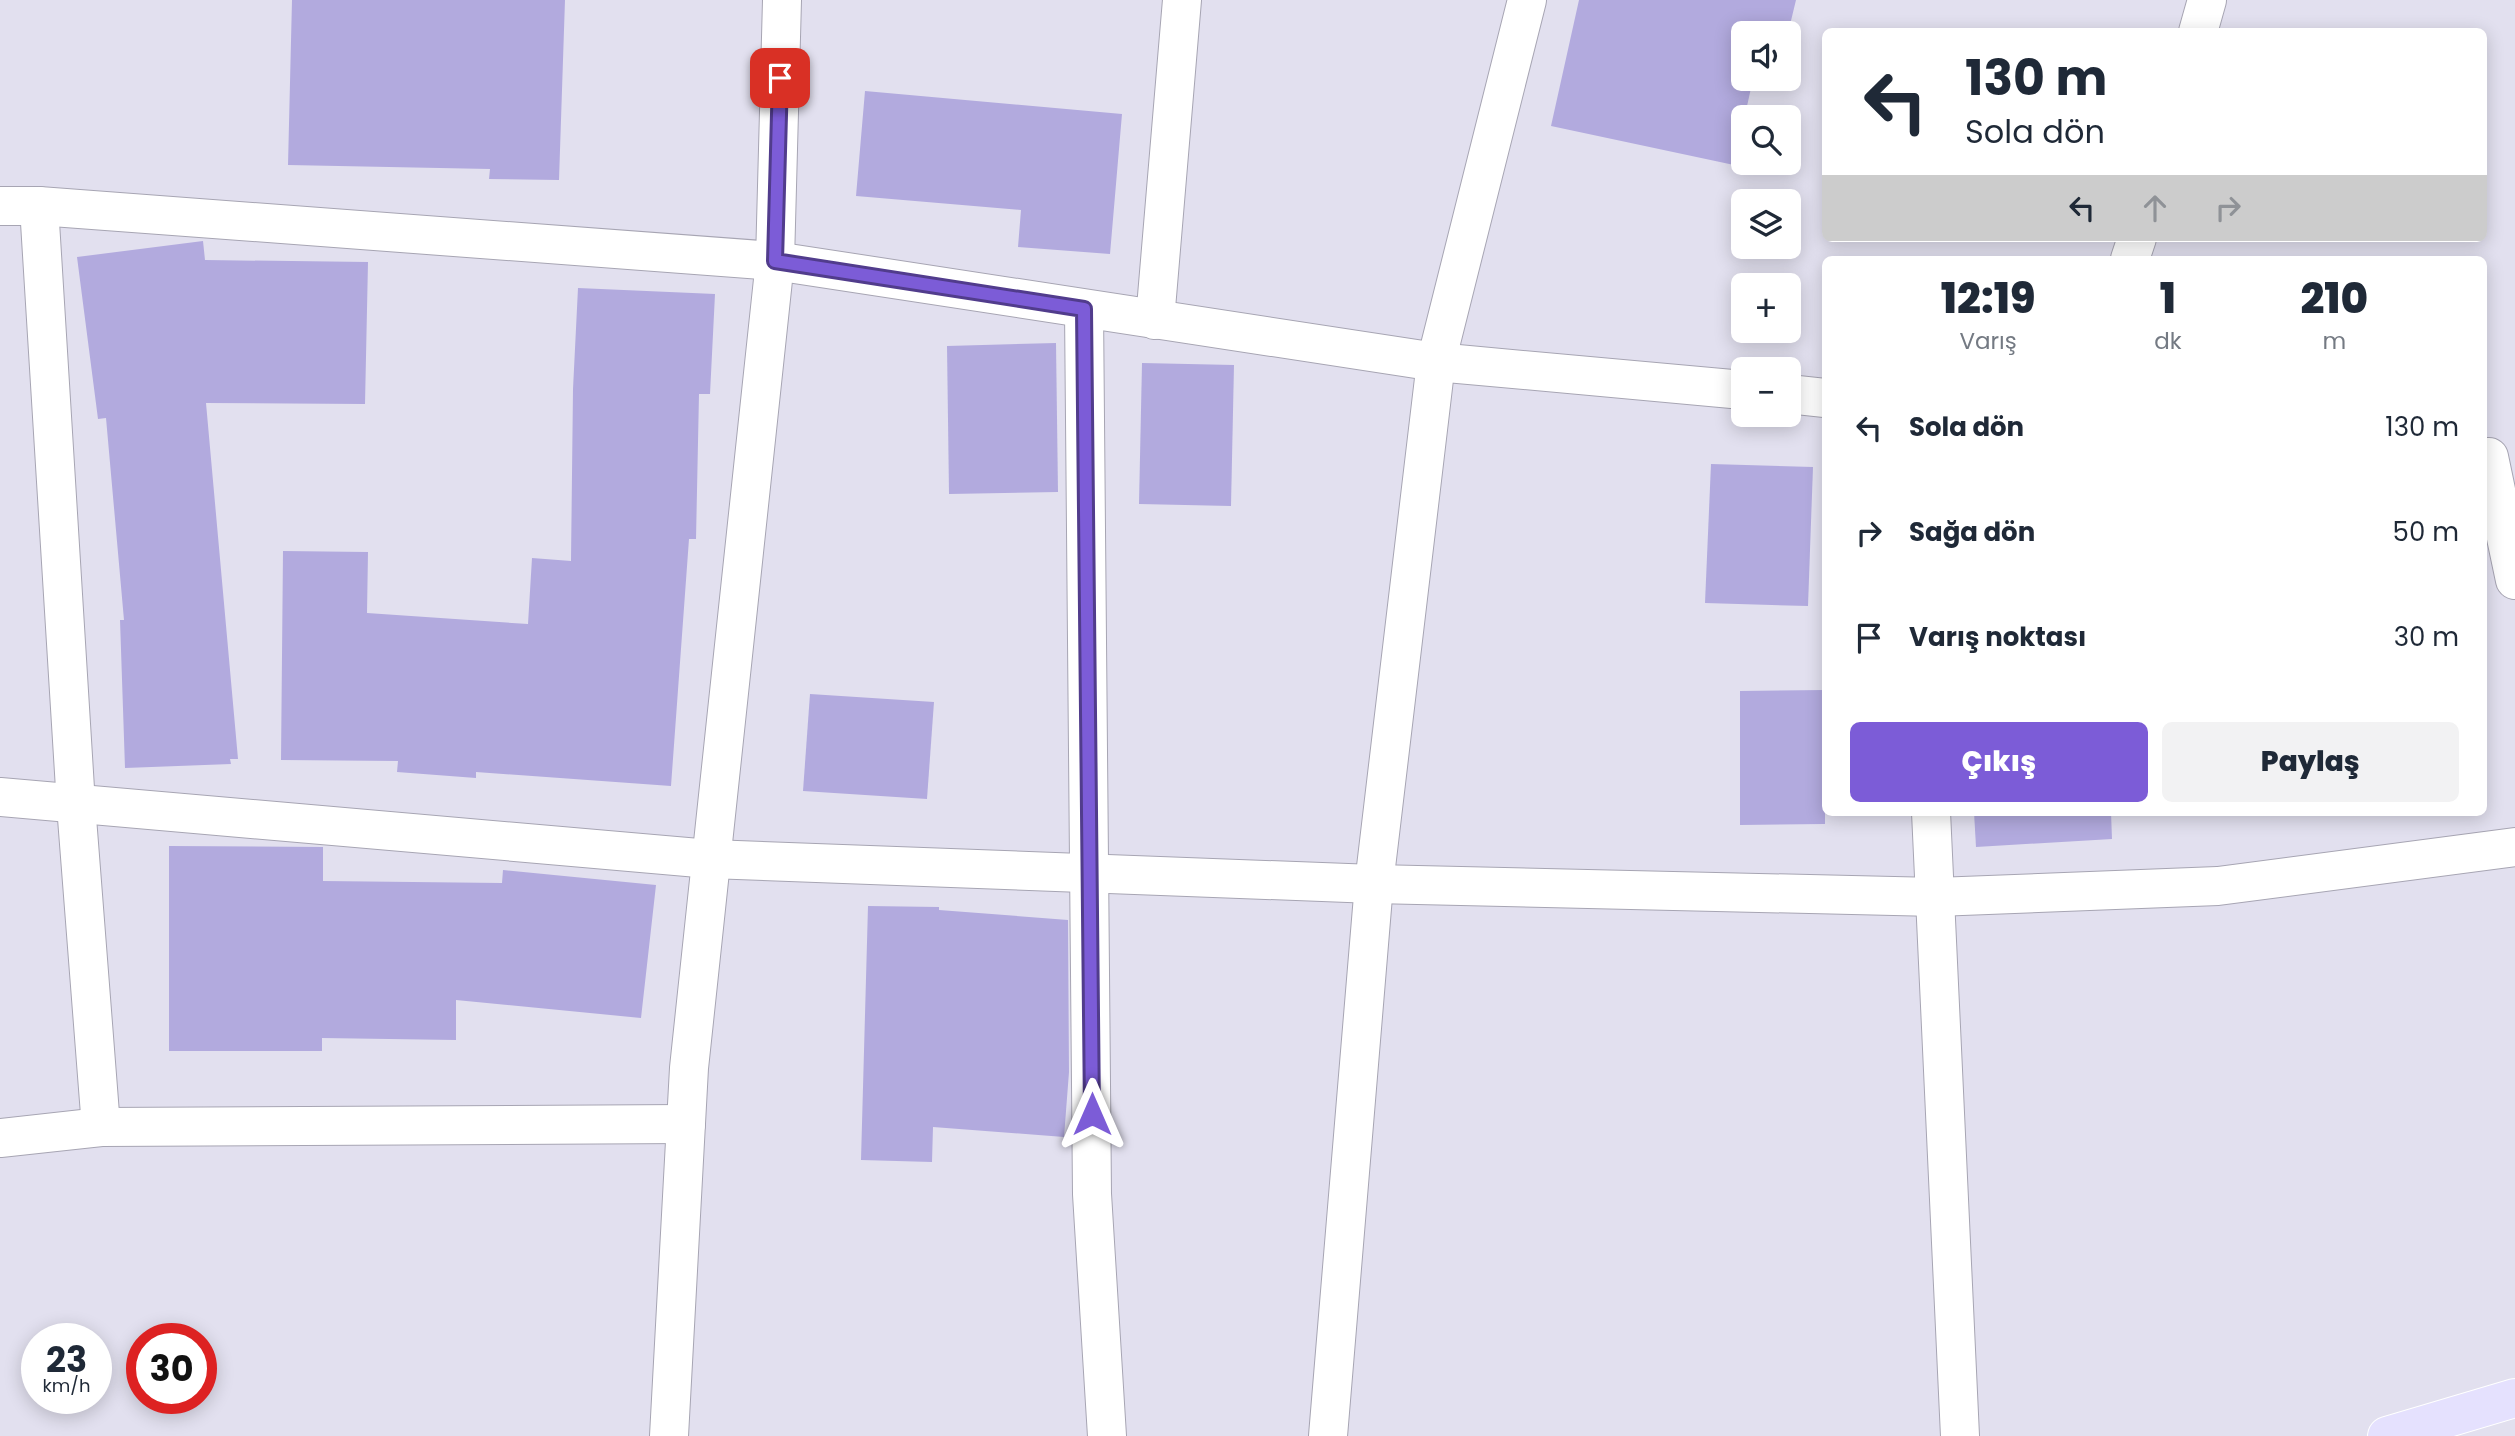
<!DOCTYPE html>
<html lang="tr">
<meta charset="utf-8">
<style>
:root{--surface:#fff;--page:#f2f2f3;--text:#1f2937;--muted:#747a83;--accent:#7c5cd7}
body{margin:0;font-family:Poppins,sans-serif;background:var(--page);color:var(--text);height:100vh;display:flex;flex-direction:column;font-size:26px;white-space:nowrap}
*{box-sizing:border-box;margin:0}
p{font-size:23px;color:var(--muted)}
.icon{flex:none;width:38px;height:38px;fill:none;stroke:currentColor;stroke-width:2;stroke-linecap:round;stroke-linejoin:round}
.map{position:relative;flex:1;overflow:hidden}
.panel{position:absolute;left:1822px;top:256px;width:665px;height:560px;display:flex;flex-direction:column;background:var(--surface);border-radius:10px;box-shadow:0 4px 18px #0003}
.panel>*{flex:none}
.hud{position:absolute;left:1822px;top:28px;width:665px;height:214px;border-radius:10px;box-shadow:0 4px 18px #0003;background:#fff;color:var(--text);overflow:hidden}
.buttons{position:absolute;left:1731px;top:21px;display:grid;gap:14px}
.buttons a{display:grid;place-items:center;width:70px;height:70px;border-radius:10px;background:var(--surface);box-shadow:0 4px 18px #0003;font-size:35px}
.speed{position:absolute;left:21px;top:1323px;display:flex;gap:14px;font-size:35px;font-weight:700;text-align:center}
.speed>*{display:grid;place-content:center;width:91px;height:91px;border-radius:50%;background:var(--surface);box-shadow:0 4px 18px #0003;line-height:1}
.speed small{font-size:18px;font-weight:400}
.speed .limit{border:10px solid #d22;background:#fff;color:#111}
.pin{position:absolute;display:grid;place-items:center;width:60px;height:60px;color:#fff;margin:-30px;border-radius:14px;box-shadow:0 4px 10px #0006}
.me{position:absolute;width:77px;margin:-38px;rotate:0deg;stroke-linejoin:round;filter:drop-shadow(0 0 5px #0008)}
.turn{display:flex;align-items:center;gap:24px;height:147px;padding:0 28px;font-size:32px}
.turn .icon{width:91px;height:91px;stroke-width:2.5}
.turn b{display:block;font-size:49px;line-height:60px}
.lanes{display:flex;align-items:center;height:66px;padding:0 28px;background:#0003;justify-content:center;gap:35px;direction:ltr}
.lanes .off{opacity:.35}
.eta{display:flex;justify-content:space-evenly;align-items:center;height:119px;text-align:center}
.eta b{font-size:42px;font-weight:800;line-height:49px}
.button{display:flex;gap:14px;margin-top:auto;padding:14px 28px}
.button a{flex:1;height:80px;border-radius:10px;background:var(--accent);color:#fff;font-size:28px;font-weight:800;line-height:80px;text-align:center}
.button a+a{background:var(--page);color:var(--text)}
ul{padding:0;list-style:none}
li{display:flex;align-items:center;gap:21px;height:105px;padding:0 28px}
li div{flex:1}
li b{display:block;font-size:26px}
li em{font-style:normal}
.map>svg:first-child{display:block}
.building{fill:#b2aade}
.lines{fill:none;stroke-linecap:round;stroke-linejoin:round}
.minor-casing{stroke:#a7a5b3;stroke-width:40}
.major-casing{stroke:#fff;stroke-width:40}
.minor{stroke:#fff;stroke-width:38}
.major{stroke:#e5e1fe;stroke-width:38}
.route-casing{stroke:#513c8c;stroke-width:18}
.route{stroke:#7c5cd7;stroke-width:12}
</style>
<div class="map">
<svg width="2515" height="1436" viewBox="0 0 2515 1436">
<rect width="100%" height="100%" fill="#e2e0ef"/>
<!-- building -->
<g class="building">
<path d="M292 0H565L559 180 489 179 490 169 288 165Z"/>
<path d="M1579 0H1796L1788 33H1743V79H1753L1734 165 1551 126Z"/>
<path d="M865 91 1122 114 1110 254 1018 247 1021 210 856 196Z"/>
<path d="M203 241 205 260 368 262 365 404 206 403 238 759H230L231 764 125 768 120 620H124L106 418 98 419 77 257Z"/>
<path d="M578 288 715 294 710 394H699L696 539H689L671 786 476 772V778L397 772 398 761 281 760 283 551 368 552 367 613 528 624 532 558 571 561 573 389Z"/>
<path d="M1056 343 1058 492 949 494 947 346Z"/>
<path d="M1142 363 1234 365 1231 506 1139 504Z"/>
<path d="M1711 464 1813 467 1808 606 1705 603Z"/>
<path d="M1825 690V824L1740 825V691Z"/>
<path d="M810 694 934 702 927 799 803 791Z"/>
<path d="M1974 812H2111L2112 839 1976 847Z"/>
<path d="M169 846 323 847V881L502 883 503 870 656 885 641 1018 456 1000V1040L322 1038V1051H169Z"/>
<path d="M868 906 939 907V910L1068 920 1069 1072 1064 1137 933 1127 932 1162 861 1160Z"/>
</g>
<g class="lines">
<!-- minor casing -->
<g class="minor-casing">
<g id="minor">
<path d="M2198 32 2207 0"/>
<path d="M0 206H39L775 261 1436 362 1743 390"/>
<path d="M39 206 76 805 101 1127"/>
<path d="M2130 259 2137 238"/>
<path d="M1084 309 1092 1194 1107 1436"/>
<path d="M1155 320 1182 0"/>
<path d="M1788 394 1825 398"/>
<path d="M2483 457H2489L2515 580"/>
<path d="M0 797 710 859 1374 884 1936 897 2218 886 2515 847"/>
<path d="M1931 812 1960 1436"/>
<path d="M0 1138 101 1127 686 1124"/>
<path d="M669 1436 689 1068 775 261 782 0"/>
<path d="M1328 1436 1374 884 1436 362 1527 0"/>
</g>
</g>
<!-- major casing -->
<g class="major-casing">
<path id="major" d="M2387 1436 2515 1398"/>
</g>
<!-- minor -->
<use href="#minor" class="minor"/>
<!-- major -->
<use href="#major" class="major"/>
</g>
<g class="lines">
<!-- route casing -->
<g class="route-casing">
<path id="route" d="M780 78 775 261 1084 309 1092 1114"/>
</g>
<!-- route -->
<use href="#route" class="route"/>
</g>
</svg>
<div class="buttons">
<a><svg class="icon" aria-label="sound" viewBox="0 0 24 24"><path d="M4 9h4l5-4v14l-5-4H4zM17 9q2 3 0 6"/></svg></a>
<a><svg class="icon" aria-label="search" viewBox="0 0 24 24"><circle cx="10" cy="10" r="6"/><path d="M15 15l6 6"/></svg></a>
<a><svg class="icon" aria-label="layers" viewBox="0 0 24 24"><path d="M12 4l9 5-9 5-9-5zM3 14l9 5 9-5"/></svg></a>
<a>+</a>
<a>−</a>
</div>
<div class="speed"><div>23<small>km/h</small></div><div class="limit">30</div></div>
<div class="pin" style="left:780px;top:78px;background:#d93025"><svg class="icon" aria-label="arrive" viewBox="0 0 24 24"><path d="M6 21V4h12l-3 4 3 4H6"/></svg></div>
<svg class="me" style="left:1092px;top:1114px" viewBox="-20 -20 40 40"><path d="M0-17L14 15 0 8-14 15z" fill="#7c5cd7" stroke="#fff" stroke-width="4"/></svg>
<div class="hud">
<div class="turn"><svg class="icon" aria-label="left" viewBox="0 0 24 24"><path d="M17 20v-9H6M10 6l-5 5 5 5"/></svg><div><b>130 m</b>Sola dön</div></div>
<div class="lanes"><svg class="icon" aria-label="left" viewBox="0 0 24 24"><path d="M17 20v-9H6M10 6l-5 5 5 5"/></svg><svg class="icon off" aria-label="ahead" viewBox="0 0 24 24"><path d="M12 20V5M6 11l6-6 6 6"/></svg><svg class="icon off" aria-label="right" viewBox="0 0 24 24"><path d="M7 20v-9h11M14 6l5 5-5 5"/></svg></div>
</div>
<section class="panel">
<div class="eta">
<div><b>12:19</b><p>Varış</p></div>
<div><b>1</b><p>dk</p></div>
<div><b>210</b><p>m</p></div>
</div>
<ul>
<li><svg class="icon" aria-label="left" viewBox="0 0 24 24"><path d="M17 20v-9H6M10 6l-5 5 5 5"/></svg><div><b>Sola dön</b></div><em>130 m</em></li>
<li><svg class="icon" aria-label="right" viewBox="0 0 24 24"><path d="M7 20v-9h11M14 6l5 5-5 5"/></svg><div><b>Sağa dön</b></div><em>50 m</em></li>
<li><svg class="icon" aria-label="arrive" viewBox="0 0 24 24"><path d="M6 21V4h12l-3 4 3 4H6"/></svg><div><b>Varış noktası</b></div><em>30 m</em></li>
</ul>
<div class="button"><a>Çıkış</a><a>Paylaş</a></div>
</section>
</div>
